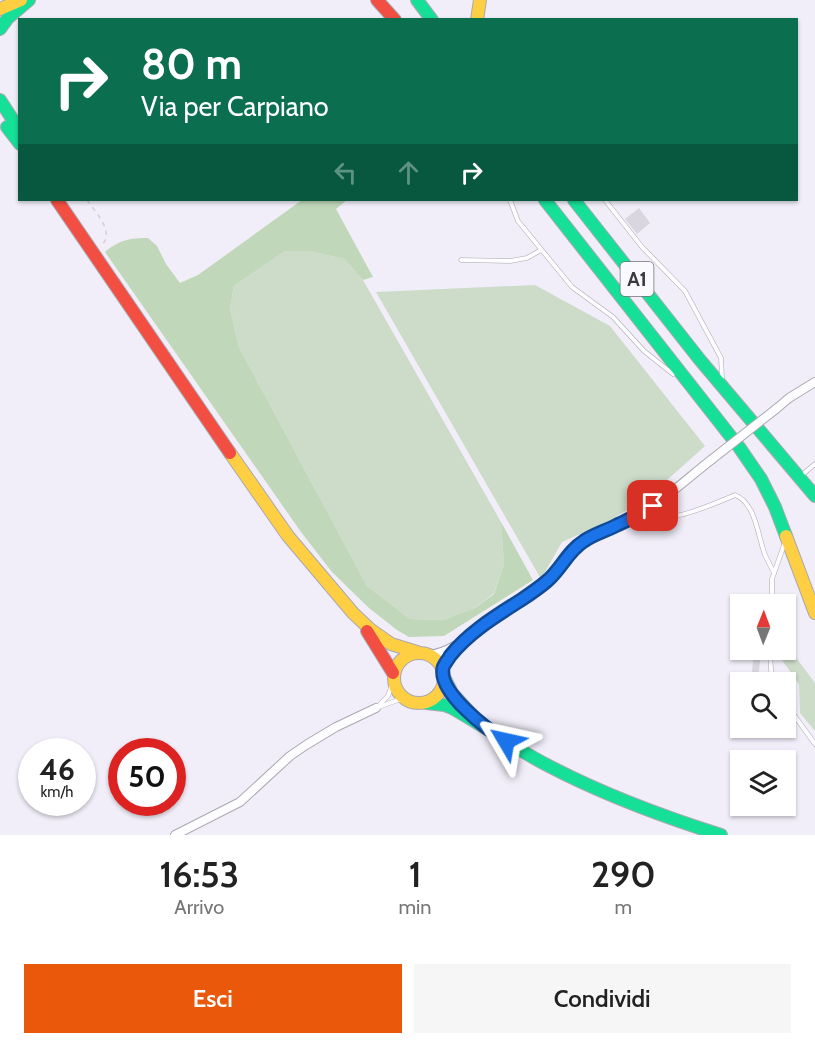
<!DOCTYPE html>
<html lang="it">
<style>
:root{--surface:#fff;--page:#f6f6f6;--text:#222;--muted:#767676;--accent:#ea580c}
body{margin:0;font-family:Cabin,sans-serif;background:var(--page);color:var(--text);height:100vh;display:flex;flex-direction:column;font-size:22px;white-space:nowrap}
*{box-sizing:border-box;margin:0}
p{font-size:20px;color:var(--muted)}
.icon{flex:none;width:33px;height:33px;fill:none;stroke:currentColor;stroke-width:2;stroke-linecap:round;stroke-linejoin:round}
.map{position:relative;height:835px;overflow:hidden}
.side{display:flex;flex-direction:column;background:var(--surface);flex:1}
.side>*{flex:none}
.banner{position:absolute;left:18px;top:18px;width:780px;height:183px;border-radius:0px;box-shadow:0 2px 4px #0004;background:#0b6e4f;color:#fff;overflow:hidden}
.needle{width:39px;rotate:1deg}
.controls{position:absolute;left:730px;top:594px;display:grid;gap:12px}
.controls a{display:grid;place-items:center;width:66px;height:66px;border-radius:0px;background:var(--surface);box-shadow:0 2px 4px #0004;font-size:30px}
.speed{position:absolute;left:18px;top:738px;display:flex;gap:12px;font-size:30px;font-weight:700;text-align:center}
.speed>*{display:grid;place-content:center;width:78px;height:78px;border-radius:50%;background:var(--surface);box-shadow:0 2px 4px #0004;line-height:1}
.speed small{font-size:15px;font-weight:400}
.speed .limit{border:9px solid #d22;background:#fff;color:#111}
.pin{position:absolute;display:grid;place-items:center;width:51px;height:51px;color:#fff;margin:-26px;border-radius:12px;box-shadow:0 3px 9px #0006}
.me{position:absolute;width:66px;margin:-33px;rotate:306deg;stroke-linejoin:round;filter:drop-shadow(0 0 4px #0008)}
.turn{display:flex;align-items:center;gap:21px;height:126px;padding:0 24px;font-size:27px}
.turn .icon{width:78px;height:78px;stroke-width:2.5}
.turn b{display:block;font-size:42px;line-height:51px}
.lanes{display:flex;align-items:center;height:57px;padding:0 24px;background:#0003;justify-content:center;gap:30px;direction:ltr}
.lanes .off{opacity:.35}
.eta{display:flex;justify-content:space-evenly;align-items:center;height:102px;text-align:center}
.eta b{font-size:36px;font-weight:600;line-height:42px}
.button{display:flex;gap:12px;margin-top:auto;padding:12px 24px}
.button a{flex:1;height:69px;border-radius:0px;background:var(--accent);color:#fff;font-size:24px;font-weight:600;line-height:69px;text-align:center}
.button a+a{background:var(--page);color:var(--text)}
.map>svg:first-child{display:block}
.green{fill:#ccdcc9}
.forest{fill:#c0d8b9}
.building{fill:#d9d6e0}
.lines{fill:none;stroke-linecap:round;stroke-linejoin:round}
.lane-casing{stroke:#aaa8b0;stroke-width:5}
.street-casing{stroke:#aaa8b0;stroke-width:10}
.fast-casing{stroke:#aaa8b0;stroke-width:14}
.slow-casing{stroke:#aaa8b0;stroke-width:14}
.jam-casing{stroke:#aaa8b0;stroke-width:14}
.path{stroke:#d2d2d5;stroke-width:1.5;stroke-dasharray:4.5 4.5;stroke-linecap:butt}
.lane{stroke:#fdfcfe;stroke-width:4}
.street{stroke:#fdfcfe;stroke-width:8}
.fast{stroke:#16e098;stroke-width:12}
.slow{stroke:#ffcf43;stroke-width:12}
.jam{stroke:#f24e42;stroke-width:12}
.street-bridge-casing{stroke:#aaa8b0;stroke-width:10;stroke-linecap:butt}
.street-bridge{stroke:#fdfcfe;stroke-width:8}
.route-casing{stroke:#114b97;stroke-width:15}
.route{stroke:#1a73e8;stroke-width:10}
.labels{text-anchor:middle;dominant-baseline:central;stroke-width:6;stroke-linejoin:round;paint-order:stroke}
.shield{fill:#faf9fd;stroke:#747279;stroke-width:1.5}
.shield-label{font-size:20px;font-weight:bold;fill:#3a3840}
</style>
<div class="map">
<svg width="815" height="835" viewBox="0 0 815 835">
<rect width="100%" height="100%" fill="#f1eef9"/>
<!-- green -->
<g class="green">
<path d="M285 251H310L344 259 363 280 501 522 504 564 494 593 475 608 443 620 410 619 367 586 239 347 230 309 234 286Z"/>
<path d="M535 285 610 326 705 446 647 498 607 522 562 542 541 579 376 292Z"/>
<path d="M786 625 794 655 815 683V731L800 713 799 684 782 660 778 650H786Z"/>
</g>
<!-- forest -->
<path class="forest" d="M302 200H347L336 209 373 277 363 280 344 259 310 251H285L234 286 230 309 239 347 367 586 410 619 443 620 475 608 494 594 504 564 501 522 533 580 444 636 409 637 397 630 369 608 332 572 301 532 105 252C119 240 130 238 148 238L157 246 166 264 180 283 198 275Z"/>
<!-- building -->
<g class="building">
<path d="M639 208 650 223 637 234 625 219Z"/>
<path d="M754 650H761L758 682H751Z"/>
</g>
<g class="lines">
<!-- lane casing -->
<g class="lane-casing">
<g id="lane">
<path d="M510 200 518 221 572 287 613 317 644 351 673 374"/>
<path d="M605 200 642 247 685 291 721 358 722 377"/>
<path d="M461 260 510 261 527 258 541 250"/>
<path d="M802 475 815 464"/>
<path d="M653 507C656 510 659 515 663 516 676 521 721 501 735 495 756 503 758 537 765 555 768 561 771 567 774 573"/>
<path d="M772 604V579L784 545"/>
<path d="M770 650 771 670 774 682"/>
<path d="M380 704 388 696 393 682"/>
<path d="M786 704 815 744"/>
<path d="M376 708 398 700 409 702"/>
</g>
</g>
<!-- street casing -->
<g class="street-casing">
<g id="street">
<path d="M776 409 789 398 815 382"/>
<path d="M429 655C454 652 472 633 492 619 510 606 532 596 548 580 560 569 568 553 581 543 599 529 623 524 643 512 667 498 689 477 711 460"/>
<path d="M443 669 448 660 459 646"/>
<path d="M175 835 240 802 290 756 306 745 336 727 376 708"/>
</g>
</g>
<!-- fast casing -->
<g class="fast-casing">
<g id="fast">
<path d="M417 0 432 20"/>
<path d="M0 29 8 18 29 0"/>
<path d="M0 100 20 131"/>
<path d="M7 127 20 144"/>
<path d="M545 200 739 447 761 479 775 507 786 536"/>
<path d="M574 200 700 360 815 496"/>
<path d="M444 677 452 693 471 714"/>
<path d="M426 703 444 705 452 708C484 726 514 748 547 765 602 794 661 816 721 835"/>
</g>
</g>
<!-- slow casing -->
<g class="slow-casing">
<g id="slow">
<path d="M0 9 21 0"/>
<path d="M477 20 480 0"/>
<path d="M230 453 288 536 353 613 371 630 391 644 417 652"/>
<path d="M786 536 815 613"/>
<circle cx="419" cy="678" r="25"/>
</g>
</g>
<!-- jam casing -->
<g class="jam-casing">
<g id="jam">
<path d="M377 0 395 20"/>
<path d="M57 200 230 453"/>
<path d="M367 631 393 673"/>
</g>
</g>
<!-- path -->
<path class="path" d="M87 200C95 212 115 231 102 245"/>
<!-- lane -->
<use href="#lane" class="lane"/>
<!-- street -->
<use href="#street" class="street"/>
<!-- fast -->
<use href="#fast" class="fast"/>
<!-- slow -->
<use href="#slow" class="slow"/>
<!-- jam -->
<use href="#jam" class="jam"/>
<!-- street-bridge casing -->
<g class="street-bridge-casing">
<path id="street-bridge" d="M711 460 776 409"/>
</g>
<!-- street-bridge -->
<use href="#street-bridge" class="street-bridge"/>
</g>
<g class="lines">
<!-- route casing -->
<g class="route-casing">
<path id="route" d="M506 741C488 730 438 693 443 668 444 664 448 660 450 656 469 632 496 616 521 600 530 594 539 588 547 581 561 569 568 551 584 541 594 534 606 531 617 525 629 520 641 513 653 506"/>
</g>
<!-- route -->
<use href="#route" class="route"/>
</g>
<g class="labels">
<!-- shield labels -->
<rect class="shield" x="620.5" y="262" width="33" height="34" rx="4.5"/>
<g class="shield-label">
<text x="637" y="279">A1</text>
</g>
</g>
</svg>
<div class="controls">
<a><svg class="needle" viewBox="-14 -14 28 28"><path d="M0-13l5 13h-10z" fill="#e53935"/><path d="M0 13l5-13h-10z" fill="#767676"/></svg></a>
<a><svg class="icon" aria-label="search" viewBox="0 0 24 24"><circle cx="10" cy="10" r="6"/><path d="M15 15l6 6"/></svg></a>
<a><svg class="icon" aria-label="layers" viewBox="0 0 24 24"><path d="M12 4l9 5-9 5-9-5zM3 14l9 5 9-5"/></svg></a>
</div>
<div class="speed"><div>46<small>km/h</small></div><div class="limit">50</div></div>
<div class="pin" style="left:653px;top:506px;background:#d93025"><svg class="icon" aria-label="arrive" viewBox="0 0 24 24"><path d="M6 21V4h12l-3 4 3 4H6"/></svg></div>
<svg class="me" style="left:506px;top:741px" viewBox="-20 -20 40 40"><path d="M0-17L14 15 0 8-14 15z" fill="#1a73e8" stroke="#fff" stroke-width="4"/></svg>
<div class="banner">
<div class="turn"><svg class="icon" aria-label="right" viewBox="0 0 24 24"><path d="M7 20v-9h11M14 6l5 5-5 5"/></svg><div><b>80 m</b>Via per Carpiano</div></div>
<div class="lanes"><svg class="icon off" aria-label="left" viewBox="0 0 24 24"><path d="M17 20v-9H6M10 6l-5 5 5 5"/></svg><svg class="icon off" aria-label="ahead" viewBox="0 0 24 24"><path d="M12 20V5M6 11l6-6 6 6"/></svg><svg class="icon" aria-label="right" viewBox="0 0 24 24"><path d="M7 20v-9h11M14 6l5 5-5 5"/></svg></div>
</div>
</div>
<section class="side">
<div class="eta">
<div><b>16:53</b><p>Arrivo</p></div>
<div><b>1</b><p>min</p></div>
<div><b>290</b><p>m</p></div>
</div>
<div class="button"><a>Esci</a><a>Condividi</a></div>
</section>
